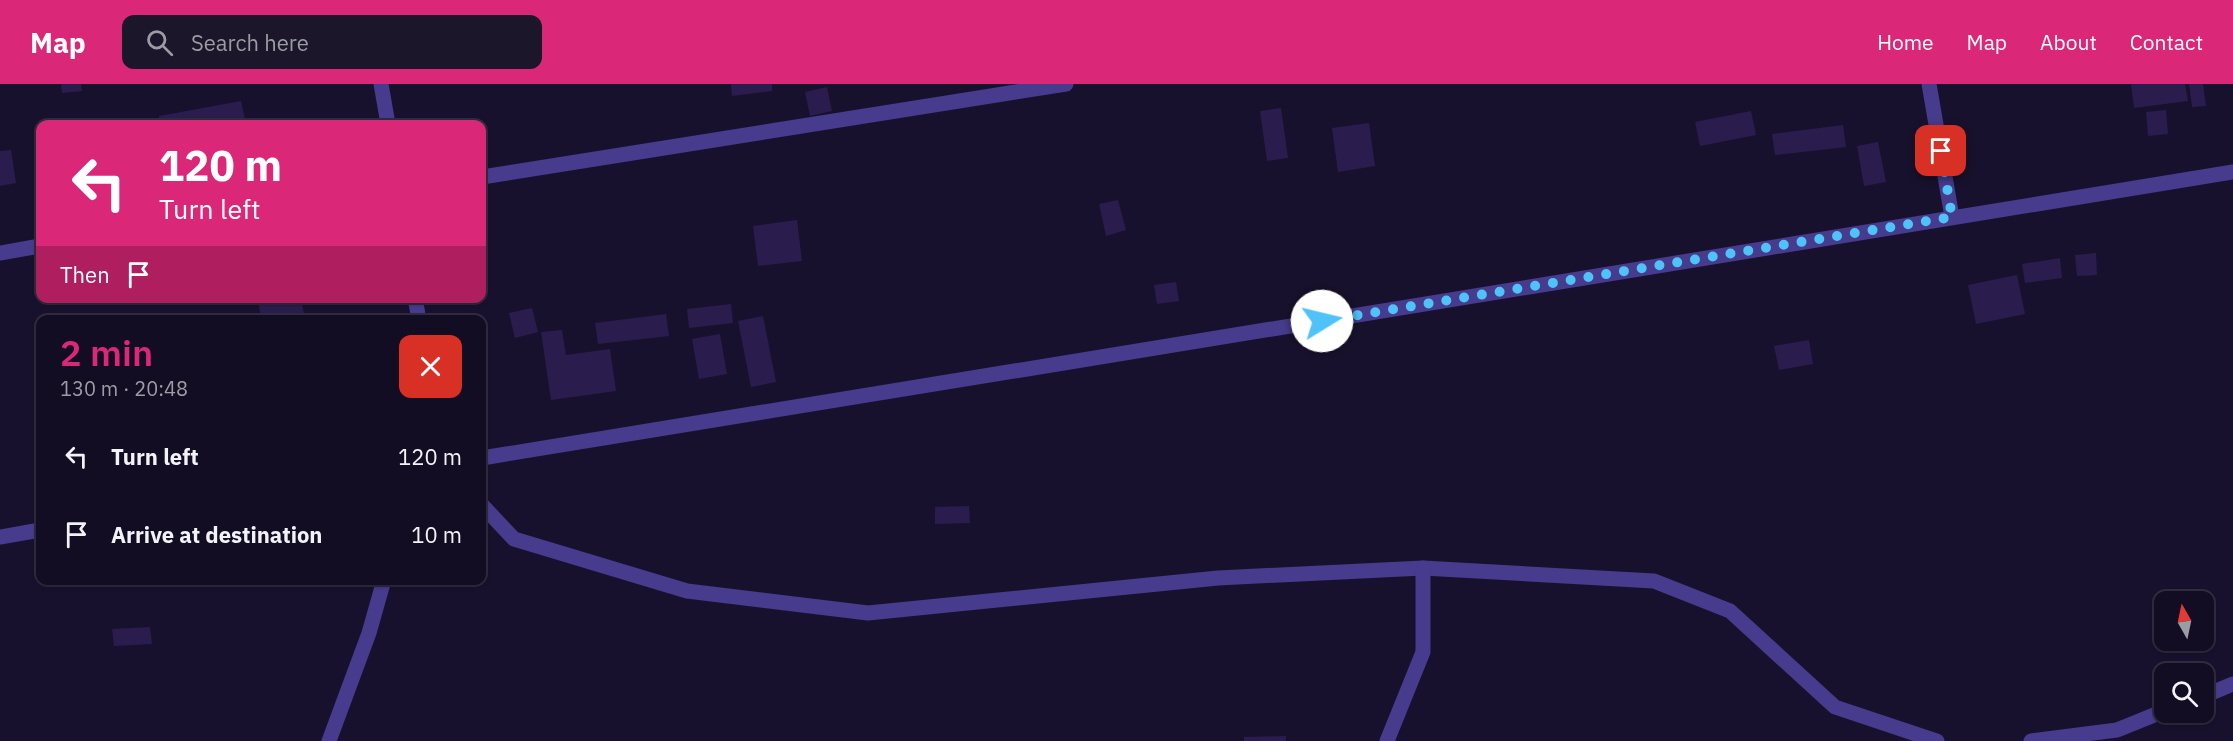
<!DOCTYPE html>
<meta charset="utf-8">
<style>
:root{--surface:#120d22;--page:#1b162a;--text:#f1f3f6;--muted:#9c9ca5;--line:#312d40;--accent:#db2777}
body{margin:0;font-family:"IBM Plex Sans",sans-serif;background:var(--page);color:var(--text);height:100vh;display:flex;flex-direction:column;font-size:22px;white-space:nowrap}
*{box-sizing:border-box;margin:0}
p{font-size:20px;color:var(--muted)}
.icon{flex:none;width:33px;height:33px;fill:none;stroke:currentColor;stroke-width:2;stroke-linecap:round;stroke-linejoin:round}
.map{position:relative;flex:1;overflow:hidden}
.details{position:absolute;left:36px;top:231px;width:450px;height:270px;display:flex;flex-direction:column;background:var(--surface);border-radius:12px;box-shadow:0 2px 4px #0004,0 0 0 2px var(--line)}
.details>*{flex:none}
.top-card{position:absolute;left:36px;top:36px;width:450px;height:183px;border-radius:12px;box-shadow:0 2px 4px #0004,0 0 0 2px var(--line);background:#db2777;color:#fff;overflow:hidden}
.needle{width:39px;rotate:351deg}
.buttons{position:absolute;left:2154px;top:507px;display:grid;gap:12px}
.buttons a{display:grid;place-items:center;width:60px;height:60px;border-radius:12px;background:var(--surface);box-shadow:0 2px 4px #0004,0 0 0 2px var(--line);font-size:30px}
.pin{position:absolute;display:grid;place-items:center;width:51px;height:51px;color:#fff;margin:-26px;border-radius:12px;box-shadow:0 3px 9px #0006}
.me{position:absolute;width:66px;margin:-33px;rotate:81deg;stroke-linejoin:round;filter:drop-shadow(0 0 4px #0008)}
.turn{display:flex;align-items:center;gap:21px;height:126px;padding:0 24px;font-size:27px}
.turn .icon{width:78px;height:78px;stroke-width:2.5}
.turn b{display:block;font-size:42px;line-height:51px}
.then{display:flex;align-items:center;height:57px;padding:0 24px;background:#0003;gap:12px;font-size:22px}
.round{display:grid;place-items:center;flex:none;width:63px;height:63px;border-radius:12px;background:var(--page)}
.head{display:flex;align-items:center;justify-content:space-between;height:102px;padding:0 24px}
h1{font-size:36px;font-weight:600;line-height:45px;color:var(--accent)}
ul{padding:0;list-style:none}
li{display:flex;align-items:center;gap:18px;height:78px;padding:0 24px}
li div{flex:1}
li b{display:block;font-size:22px}
li em{font-style:normal}
header{display:flex;align-items:center;gap:36px;box-sizing:border-box;height:84px;padding:0 30px;background:var(--accent);color:#fff}
header strong{font-size:28px}
nav{display:flex;gap:33px;margin-inline-start:auto;font-size:21px}
.search{width:420px;height:54px;background:var(--page);display:flex;align-items:center;gap:15px;box-sizing:border-box;padding:0 21px;border-radius:12px;color:var(--muted);font-size:22px}
.map>svg:first-child{display:block}
.building{fill:#2b1c4e}
.lines{fill:none;stroke-linecap:round;stroke-linejoin:round}
.street{stroke:#463b8d;stroke-width:15}
.route{stroke:#4fc3f7;stroke-width:10;stroke-dasharray:0 18}
</style>
<header>
<strong>Map</strong>
<div class="search"><svg class="icon" aria-label="search" viewBox="0 0 24 24"><circle cx="10" cy="10" r="6"/><path d="M15 15l6 6"/></svg>Search here</div>
<nav><a>Home</a><a>Map</a><a>About</a><a>Contact</a></nav>
</header>
<div class="map">
<svg width="2233" height="657" viewBox="0 0 2233 657">
<rect width="100%" height="100%" fill="#18112d"/>
<!-- building -->
<g class="building">
<path d="M61 0H81L82 7 62 9Z"/>
<path d="M731 0H772V7L732 12Z"/>
<path d="M2131 0H2185L2188 17 2134 24Z"/>
<path d="M2189 0H2203L2206 22 2192 23Z"/>
<path d="M827 3 832 27 810 32 805 8Z"/>
<path d="M241 17 246 40H160L159 32Z"/>
<path d="M1281 24 1288 74 1267 77 1260 27Z"/>
<path d="M2166 26 2168 50 2148 52 2146 28Z"/>
<path d="M1751 27 1756 51 1700 62 1695 38Z"/>
<path d="M1369 39 1375 82 1338 88 1332 44Z"/>
<path d="M1843 41 1846 63 1775 71 1772 50Z"/>
<path d="M1878 58 1886 98 1864 102 1857 62Z"/>
<path d="M11 66 16 99 0 102V67Z"/>
<path d="M1118 116 1126 146 1106 152 1099 120Z"/>
<path d="M797 136 802 177 758 182 753 142Z"/>
<path d="M2096 169 2097 191 2077 192 2075 171Z"/>
<path d="M2060 174 2062 194 2025 199 2022 180Z"/>
<path d="M2017 191 2025 230 1976 240 1968 201Z"/>
<path d="M1176 198 1179 217 1157 220 1154 201Z"/>
<path d="M293 214H301L305 236H261L259 221Z"/>
<path d="M731 220 733 239 689 244 687 225Z"/>
<path d="M532 224 538 248 515 254 509 229Z"/>
<path d="M666 230 669 252 598 260 595 239Z"/>
<path d="M763 232 776 298 751 303 738 237Z"/>
<path d="M562 246 566 271 610 265 616 307 551 316 541 248Z"/>
<path d="M720 250 727 290 699 295 692 255Z"/>
<path d="M1809 256 1813 280 1779 286 1774 262Z"/>
<path d="M969 422 970 439 935 440V423Z"/>
<path d="M150 543 152 560 114 562 112 545Z"/>
<path d="M1286 652V657H1244V653Z"/>
</g>
<g class="lines">
<!-- street -->
<g class="street">
<path d="M381 0 388 40"/>
<path d="M1929 0 1952 133"/>
<path d="M482 93 1066 0"/>
<path d="M0 169 40 162"/>
<path d="M415 214 419 236"/>
<path d="M482 374 2233 88"/>
<path d="M482 421 514 455 687 507 868 529 1218 494 1423 484 1654 497 1730 527 1835 623 1937 657"/>
<path d="M0 453 40 446"/>
<path d="M2204 612 2233 600"/>
<path d="M329 657 369 549 384 496"/>
<path d="M1387 657 1423 568V484"/>
<path d="M2031 657 2117 646 2164 627"/>
</g>
</g>
<g class="lines">
<!-- route -->
<path class="route" d="M1322 237 1952 133 1941 67"/>
</g>
</svg>
<div class="buttons">
<a><svg class="needle" viewBox="-14 -14 28 28"><path d="M0-13l5 13h-10z" fill="#e53935"/><path d="M0 13l5-13h-10z" fill="#9c9ca5"/></svg></a>
<a><svg class="icon" aria-label="search" viewBox="0 0 24 24"><circle cx="10" cy="10" r="6"/><path d="M15 15l6 6"/></svg></a>
</div>
<div class="pin" style="left:1941px;top:67px;background:#d93025"><svg class="icon" aria-label="arrive" viewBox="0 0 24 24"><path d="M6 21V4h12l-3 4 3 4H6"/></svg></div>
<svg class="me" style="left:1322px;top:237px" viewBox="-20 -20 40 40"><circle r="19" fill="#fff"/><path d="M0-13L10 11 0 6-10 11z" fill="#4fc3f7"/></svg>
<div class="top-card">
<div class="turn"><svg class="icon" aria-label="left" viewBox="0 0 24 24"><path d="M17 20v-9H6M10 6l-5 5 5 5"/></svg><div><b>120 m</b>Turn left</div></div>
<div class="then">Then<svg class="icon" aria-label="arrive" viewBox="0 0 24 24"><path d="M6 21V4h12l-3 4 3 4H6"/></svg></div>
</div>
<section class="details">
<div class="head"><div><h1>2 min</h1><p>130 m · 20:48</p></div><a class="round" style="background:#d93025;color:#fff"><svg class="icon" aria-label="close" viewBox="0 0 24 24"><path d="M6 6l12 12M18 6L6 18"/></svg></a></div>
<ul>
<li><svg class="icon" aria-label="left" viewBox="0 0 24 24"><path d="M17 20v-9H6M10 6l-5 5 5 5"/></svg><div><b>Turn left</b></div><em>120 m</em></li>
<li><svg class="icon" aria-label="arrive" viewBox="0 0 24 24"><path d="M6 21V4h12l-3 4 3 4H6"/></svg><div><b>Arrive at destination</b></div><em>10 m</em></li>
</ul>
</section>
</div>
